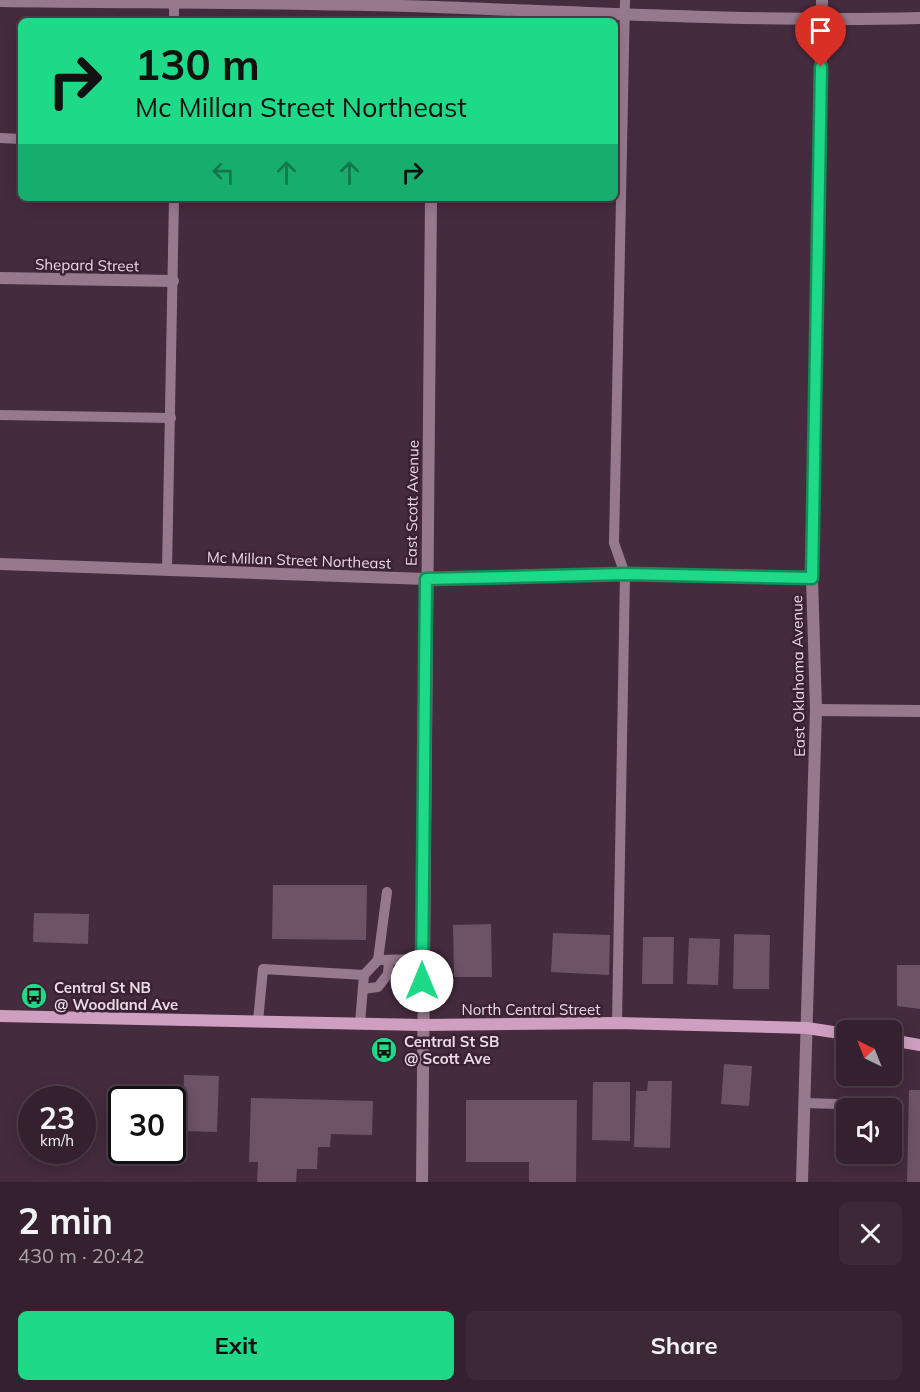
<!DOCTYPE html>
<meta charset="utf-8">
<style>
:root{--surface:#34202e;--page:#3c2836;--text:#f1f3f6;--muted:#a9a3aa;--line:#4e3e4a;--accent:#1dd988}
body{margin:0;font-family:Mulish,sans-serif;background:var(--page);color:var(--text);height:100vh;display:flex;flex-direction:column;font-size:22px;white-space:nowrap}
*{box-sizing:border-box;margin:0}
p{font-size:20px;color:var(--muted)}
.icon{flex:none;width:33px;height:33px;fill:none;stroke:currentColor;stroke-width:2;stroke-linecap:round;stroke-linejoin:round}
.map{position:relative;height:1182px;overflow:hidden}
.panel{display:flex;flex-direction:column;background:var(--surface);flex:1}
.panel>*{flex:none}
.banner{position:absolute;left:18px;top:18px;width:600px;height:183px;border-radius:9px;box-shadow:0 3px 15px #0003,0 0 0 2px var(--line);background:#1dd988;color:#111;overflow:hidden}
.needle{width:39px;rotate:317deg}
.fabs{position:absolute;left:836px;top:1020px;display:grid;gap:12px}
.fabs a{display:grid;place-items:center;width:66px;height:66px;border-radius:9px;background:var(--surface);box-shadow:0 3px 15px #0003,0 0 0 2px var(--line);font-size:30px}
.speed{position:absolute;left:18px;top:1086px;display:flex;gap:12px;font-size:30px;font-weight:700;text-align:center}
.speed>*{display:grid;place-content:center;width:78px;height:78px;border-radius:50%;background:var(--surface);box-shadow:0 3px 15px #0003,0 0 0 2px var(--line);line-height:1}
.speed small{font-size:15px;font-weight:400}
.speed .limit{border:3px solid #111;border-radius:9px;background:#fff;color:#111}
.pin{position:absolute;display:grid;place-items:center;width:51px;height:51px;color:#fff;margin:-62px -26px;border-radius:50% 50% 50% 0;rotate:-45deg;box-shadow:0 0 6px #0007}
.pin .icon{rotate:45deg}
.me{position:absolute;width:66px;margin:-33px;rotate:0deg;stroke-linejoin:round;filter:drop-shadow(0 0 4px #0008)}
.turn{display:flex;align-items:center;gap:21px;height:126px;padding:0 18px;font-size:27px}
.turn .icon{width:78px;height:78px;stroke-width:2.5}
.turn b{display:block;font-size:42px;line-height:51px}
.lanes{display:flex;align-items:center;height:57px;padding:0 18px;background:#0003;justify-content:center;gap:30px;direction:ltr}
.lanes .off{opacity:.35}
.round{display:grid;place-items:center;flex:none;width:63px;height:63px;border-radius:9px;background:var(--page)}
.head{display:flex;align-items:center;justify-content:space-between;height:102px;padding:0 18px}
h1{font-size:36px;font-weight:700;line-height:45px}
.action{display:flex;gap:12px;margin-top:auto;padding:12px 18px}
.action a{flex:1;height:69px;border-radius:9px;background:var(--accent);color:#111;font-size:24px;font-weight:700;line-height:69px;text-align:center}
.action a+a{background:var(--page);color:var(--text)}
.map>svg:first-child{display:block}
.building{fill:#6e5266}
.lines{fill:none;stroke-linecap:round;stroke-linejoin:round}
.service{stroke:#97798e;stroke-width:10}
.minor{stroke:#97798e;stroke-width:12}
.secondary{stroke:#ce9fc0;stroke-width:12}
.route-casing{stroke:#138d58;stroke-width:15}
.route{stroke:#1dd988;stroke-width:10}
.labels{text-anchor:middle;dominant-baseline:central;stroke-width:5;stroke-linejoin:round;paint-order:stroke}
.street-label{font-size:15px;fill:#eadae5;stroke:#3a2133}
.poi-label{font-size:15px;font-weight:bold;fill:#eadae5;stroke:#3a2133;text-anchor:start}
</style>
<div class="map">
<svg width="920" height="1182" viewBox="0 0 920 1182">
<rect width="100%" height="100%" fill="#452b3e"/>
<!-- building -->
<g class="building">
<path d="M273 885H367L366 940 272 939Z"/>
<path d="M34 913 89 914 88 944 33 942Z"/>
<path d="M491 924 492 977H454L453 925Z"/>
<path d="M553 933 610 935 609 975 551 972Z"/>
<path d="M734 934 770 935 769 989H733Z"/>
<path d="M643 937H674L673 984H642Z"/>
<path d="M689 938 720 939 718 985 687 984Z"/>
<path d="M897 965H920V1009L897 1006Z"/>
<path d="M724 1064 752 1066 749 1106 721 1104Z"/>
<path d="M184 1075 219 1076 217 1132 182 1131Z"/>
<path d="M648 1081H672L670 1148 634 1147 636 1091H647Z"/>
<path d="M593 1082H630V1141L592 1140Z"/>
<path d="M146 1088 171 1089 170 1100H146Z"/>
<path d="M909 1090H920V1182H907Z"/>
<path d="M251 1098 373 1101 372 1135 331 1134 330 1147H318L317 1169H297L296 1182H257L258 1162H249Z"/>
<path d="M466 1100H577L576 1182H529V1162H466Z"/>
</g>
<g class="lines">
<!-- service -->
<g class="service">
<path d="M174 21V0"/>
<path d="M0 138 21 139"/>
<path d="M0 415 171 418"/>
<path d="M167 570 174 198"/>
<path d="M378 960 387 892"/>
<path d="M363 989 378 987 388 974 389 960"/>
<path d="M258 1021 263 969 364 975 378 960 422 959"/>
<path d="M360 1023 364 975"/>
<path d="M617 1023 625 574 614 543 625 0"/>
<path d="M805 1103 870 1105"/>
</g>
<!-- minor -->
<g class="minor">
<path d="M0 1C145 3 290 2 435 7 597 13 758 22 920 18"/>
<path d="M0 278 173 281"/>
<path d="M0 564 426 579 625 574 812 578"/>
<path d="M816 710 920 711"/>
<path d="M422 1182 431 198"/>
<path d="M802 1182 816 710 812 578 822 0"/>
</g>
<!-- secondary -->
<g class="secondary">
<path d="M0 1016 422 1025 617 1023 807 1028 846 1034"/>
<path d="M891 1040 920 1045"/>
</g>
</g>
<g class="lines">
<!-- route casing -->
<g class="route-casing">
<path id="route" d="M422 981 426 579 625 574 812 578 821 67"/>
</g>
<!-- route -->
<use href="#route" class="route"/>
</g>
<!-- icons -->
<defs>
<g id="bus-disc" transform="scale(1.35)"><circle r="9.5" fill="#1dd988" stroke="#3a2133"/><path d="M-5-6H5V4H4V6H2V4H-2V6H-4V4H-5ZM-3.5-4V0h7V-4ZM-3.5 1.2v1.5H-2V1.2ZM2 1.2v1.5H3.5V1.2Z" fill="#111"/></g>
</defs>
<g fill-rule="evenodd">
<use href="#bus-disc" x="34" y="996"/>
<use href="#bus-disc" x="384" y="1050"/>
</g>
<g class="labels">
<!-- street labels -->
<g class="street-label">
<text transform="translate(87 265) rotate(1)">Shepard Street</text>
<text transform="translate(412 503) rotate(-89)">East Scott Avenue</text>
<text transform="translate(299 560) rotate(2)">Mc Millan Street Northeast</text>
<text transform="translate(798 676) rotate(-91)">East Oklahoma Avenue</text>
<text x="531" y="1009">North Central Street</text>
</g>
<!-- poi labels -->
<g class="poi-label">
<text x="54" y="987">Central St NB<tspan x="54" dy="17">@ Woodland Ave</tspan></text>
<text x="404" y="1041">Central St SB<tspan x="404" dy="17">@ Scott Ave</tspan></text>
</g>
</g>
</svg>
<div class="fabs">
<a><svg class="needle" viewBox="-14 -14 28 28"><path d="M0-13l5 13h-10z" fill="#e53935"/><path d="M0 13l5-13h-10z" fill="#a9a3aa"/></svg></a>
<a><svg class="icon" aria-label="sound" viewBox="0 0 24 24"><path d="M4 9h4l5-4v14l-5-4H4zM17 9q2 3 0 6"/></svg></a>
</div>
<div class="speed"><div>23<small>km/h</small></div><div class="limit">30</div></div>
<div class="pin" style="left:821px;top:67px;background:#d93025"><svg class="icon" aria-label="arrive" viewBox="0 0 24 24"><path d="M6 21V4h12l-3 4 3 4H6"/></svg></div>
<svg class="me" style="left:422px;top:981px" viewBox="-20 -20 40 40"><circle r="19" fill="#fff"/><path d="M0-13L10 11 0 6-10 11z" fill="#1dd988"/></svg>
<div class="banner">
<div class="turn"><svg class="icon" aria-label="right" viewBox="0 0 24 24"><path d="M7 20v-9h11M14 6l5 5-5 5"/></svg><div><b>130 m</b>Mc Millan Street Northeast</div></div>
<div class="lanes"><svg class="icon off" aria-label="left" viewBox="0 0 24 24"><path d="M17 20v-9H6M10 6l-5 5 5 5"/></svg><svg class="icon off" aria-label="ahead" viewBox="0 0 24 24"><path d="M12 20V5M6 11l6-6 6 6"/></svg><svg class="icon off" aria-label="ahead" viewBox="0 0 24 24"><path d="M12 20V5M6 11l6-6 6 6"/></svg><svg class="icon" aria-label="right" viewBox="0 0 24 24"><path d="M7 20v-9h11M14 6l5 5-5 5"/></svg></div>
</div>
</div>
<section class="panel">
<div class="head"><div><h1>2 min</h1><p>430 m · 20:42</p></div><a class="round"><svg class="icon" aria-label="close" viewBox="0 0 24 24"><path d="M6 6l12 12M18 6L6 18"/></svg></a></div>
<div class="action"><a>Exit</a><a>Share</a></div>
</section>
